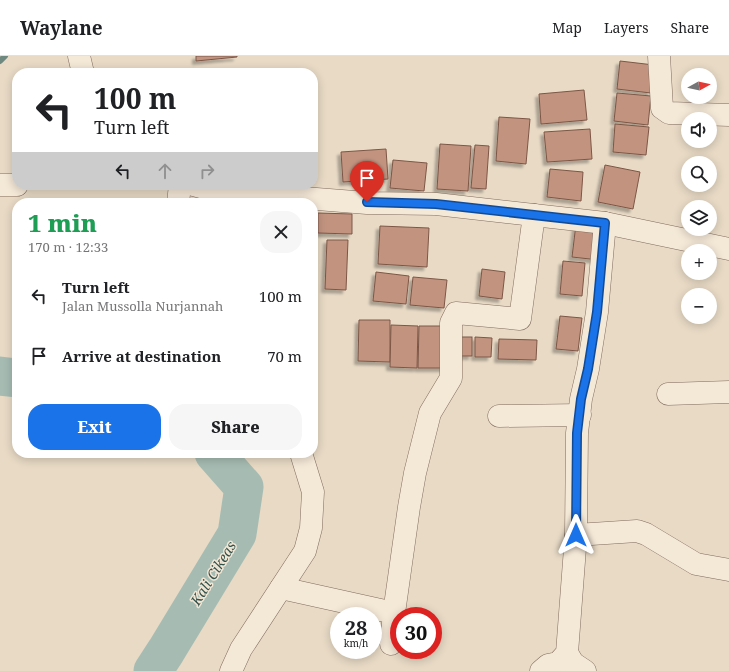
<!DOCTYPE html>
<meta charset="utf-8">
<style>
:root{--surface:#fff;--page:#f6f6f6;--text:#202124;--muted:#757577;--line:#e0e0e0;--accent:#1a73e8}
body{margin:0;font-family:"Noto Serif",serif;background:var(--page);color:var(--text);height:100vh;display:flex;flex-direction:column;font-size:15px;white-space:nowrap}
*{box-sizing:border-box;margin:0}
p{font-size:13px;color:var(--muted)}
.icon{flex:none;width:22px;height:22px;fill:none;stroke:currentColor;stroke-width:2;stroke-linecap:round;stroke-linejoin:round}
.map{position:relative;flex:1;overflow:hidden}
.side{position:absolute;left:12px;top:142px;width:306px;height:260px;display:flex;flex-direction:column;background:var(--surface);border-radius:16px;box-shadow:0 2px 10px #0003}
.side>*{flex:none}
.banner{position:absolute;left:12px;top:12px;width:306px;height:122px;border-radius:16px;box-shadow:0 2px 10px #0003;background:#fff;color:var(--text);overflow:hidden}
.needle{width:26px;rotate:82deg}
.fabs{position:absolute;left:681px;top:12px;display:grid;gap:8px}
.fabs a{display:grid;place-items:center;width:36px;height:36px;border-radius:50%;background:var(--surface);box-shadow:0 2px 10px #0003;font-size:20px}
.speed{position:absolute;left:330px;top:551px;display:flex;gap:8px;font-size:20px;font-weight:700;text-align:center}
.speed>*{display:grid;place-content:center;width:52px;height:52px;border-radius:50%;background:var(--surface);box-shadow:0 2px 10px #0003;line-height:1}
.speed small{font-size:10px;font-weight:400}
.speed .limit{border:6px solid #d22;background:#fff;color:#111}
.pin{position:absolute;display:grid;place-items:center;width:34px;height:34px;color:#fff;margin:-41px -17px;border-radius:50% 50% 50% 0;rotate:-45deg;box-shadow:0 0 4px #0007}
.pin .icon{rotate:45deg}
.me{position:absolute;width:44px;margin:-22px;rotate:0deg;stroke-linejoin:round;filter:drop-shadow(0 0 3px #0008)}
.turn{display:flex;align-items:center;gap:14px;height:84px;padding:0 16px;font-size:18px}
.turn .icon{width:52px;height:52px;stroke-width:2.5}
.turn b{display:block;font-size:28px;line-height:34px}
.lanes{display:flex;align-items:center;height:38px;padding:0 16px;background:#0003;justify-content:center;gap:20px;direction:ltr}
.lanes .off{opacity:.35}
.round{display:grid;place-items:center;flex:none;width:42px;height:42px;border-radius:16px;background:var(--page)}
.summary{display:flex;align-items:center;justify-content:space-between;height:68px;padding:0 16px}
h1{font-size:24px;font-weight:800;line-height:30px;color:#1e9e55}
.button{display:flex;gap:8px;margin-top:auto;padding:8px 16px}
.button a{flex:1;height:46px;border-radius:16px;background:var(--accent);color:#fff;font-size:16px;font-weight:800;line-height:46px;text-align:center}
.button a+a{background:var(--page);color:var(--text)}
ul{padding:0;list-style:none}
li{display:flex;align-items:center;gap:12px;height:60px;padding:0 16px}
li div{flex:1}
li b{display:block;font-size:15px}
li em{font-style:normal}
header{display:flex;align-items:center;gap:24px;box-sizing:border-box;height:56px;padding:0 20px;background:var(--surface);border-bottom:1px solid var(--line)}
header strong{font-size:19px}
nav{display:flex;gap:22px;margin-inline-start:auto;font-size:14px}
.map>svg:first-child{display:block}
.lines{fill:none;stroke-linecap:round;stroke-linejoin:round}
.stream{stroke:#6e897f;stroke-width:6}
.river{stroke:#a6bcb3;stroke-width:39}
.building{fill:#c29480;stroke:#7d5646;filter:url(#shadow)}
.minor-casing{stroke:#816c5d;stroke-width:23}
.minor{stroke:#f4e8d7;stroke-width:22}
.route-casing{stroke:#114b97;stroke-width:10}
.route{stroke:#1a73e8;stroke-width:7}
.labels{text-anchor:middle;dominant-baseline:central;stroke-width:3;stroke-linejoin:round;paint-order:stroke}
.water-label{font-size:14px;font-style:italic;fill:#31514b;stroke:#f1e5d4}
</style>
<header>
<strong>Waylane</strong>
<nav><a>Map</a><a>Layers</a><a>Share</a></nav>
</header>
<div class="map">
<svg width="729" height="615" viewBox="0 0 729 615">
<defs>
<filter id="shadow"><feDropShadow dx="-3.5" dy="3.5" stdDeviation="1" flood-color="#0004"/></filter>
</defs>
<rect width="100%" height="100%" fill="#e8dac5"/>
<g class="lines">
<!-- stream -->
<path class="stream" d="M0 5 5 0"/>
<!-- river -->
<g class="river">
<path d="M0 320 17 322"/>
<path d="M153 615 166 595 237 478 244 431 214 397"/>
</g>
</g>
<!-- building -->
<g class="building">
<path d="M196 0H237V1L196 5Z"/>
<path d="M620 5 654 9 651 37 617 33Z"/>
<path d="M584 34 587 64 541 68 539 38Z"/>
<path d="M617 37 651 40 648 69 614 65Z"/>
<path d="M499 61 530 63 526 108 496 105Z"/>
<path d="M615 68 649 71 646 99 613 96Z"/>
<path d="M590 73 592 103 547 106 544 76Z"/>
<path d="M440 88 471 90 468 135 437 133Z"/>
<path d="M475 89 489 90 486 133 471 132Z"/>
<path d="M386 93 388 123 343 126 341 96Z"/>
<path d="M393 104 427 107 424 135 390 132Z"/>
<path d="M605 109 640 116 633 153 598 146Z"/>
<path d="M550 113 583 116 581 145 547 141Z"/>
<path d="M318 157 352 158V178L318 177Z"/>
<path d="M576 168 603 171 599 204 572 201Z"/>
<path d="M380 170 429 172 427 211 378 208Z"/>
<path d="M327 184H348L346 234 325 233Z"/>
<path d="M563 205 585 207 582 240 560 238Z"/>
<path d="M482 213 505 216 502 243 479 240Z"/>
<path d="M376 216 409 220 406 248 373 245Z"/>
<path d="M413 221 447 224 444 252 410 249Z"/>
<path d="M560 260 582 262 578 295 556 293Z"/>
<path d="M359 264H390V306L358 305Z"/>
<path d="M391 269 418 270 417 312 390 311Z"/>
<path d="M419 270H446L445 312H418Z"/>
<rect x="455" y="281" width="17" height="19"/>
<path d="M475 281 492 282 491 301H475Z"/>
<path d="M499 283 537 284 536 304 498 303Z"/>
</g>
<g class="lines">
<!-- minor casing -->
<g class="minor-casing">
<g id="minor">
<path d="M79 0 83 17"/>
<path d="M659 0 662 52 669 57 729 59"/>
<path d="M0 129H17"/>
<path d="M193 129 215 135 367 147 436 148 605 167 729 193"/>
<path d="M178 147 180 129"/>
<path d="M668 338 729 336"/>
<path d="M499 360 580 359"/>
<path d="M576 479 637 475 646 478 696 508 729 514"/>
<path d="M281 532 394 557"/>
<path d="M391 588 394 557 409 451 415 417 430 357 451 322V267L456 257 520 263 534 159"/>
<path d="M567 597 573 607 585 615"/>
<path d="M231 615 241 593 305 495 311 472 313 436 301 397"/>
<path d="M541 615 548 609 558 607 567 597 576 479 577 377 581 343 588 313 597 256 605 167"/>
</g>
</g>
<!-- minor -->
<use href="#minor" class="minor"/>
</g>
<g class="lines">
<!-- route casing -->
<g class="route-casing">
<path id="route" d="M367 146 436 148 605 167 597 256 588 313 581 343 577 377 576 479"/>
</g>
<!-- route -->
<use href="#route" class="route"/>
</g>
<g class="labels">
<!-- water labels -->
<g class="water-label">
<text transform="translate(213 517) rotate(-58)">Kali Cikeas</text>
</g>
</g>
</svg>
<div class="fabs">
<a><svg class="needle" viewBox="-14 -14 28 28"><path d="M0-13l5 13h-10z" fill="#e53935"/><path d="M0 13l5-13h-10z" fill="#757577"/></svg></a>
<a><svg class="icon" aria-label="sound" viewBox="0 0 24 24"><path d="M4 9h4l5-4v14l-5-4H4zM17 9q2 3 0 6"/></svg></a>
<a><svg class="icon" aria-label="search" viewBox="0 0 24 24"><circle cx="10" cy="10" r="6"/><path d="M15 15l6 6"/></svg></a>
<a><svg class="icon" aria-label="layers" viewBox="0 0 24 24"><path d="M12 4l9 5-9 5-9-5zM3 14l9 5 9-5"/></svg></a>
<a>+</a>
<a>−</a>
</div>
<div class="speed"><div>28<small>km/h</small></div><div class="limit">30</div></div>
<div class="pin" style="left:367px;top:146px;background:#d93025"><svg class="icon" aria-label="arrive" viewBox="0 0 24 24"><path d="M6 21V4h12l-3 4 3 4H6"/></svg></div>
<svg class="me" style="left:576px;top:479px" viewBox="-20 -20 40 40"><path d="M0-17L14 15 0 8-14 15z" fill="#1a73e8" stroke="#fff" stroke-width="4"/></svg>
<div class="banner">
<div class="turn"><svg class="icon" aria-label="left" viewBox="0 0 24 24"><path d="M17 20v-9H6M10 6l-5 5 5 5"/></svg><div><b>100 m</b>Turn left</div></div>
<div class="lanes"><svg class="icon" aria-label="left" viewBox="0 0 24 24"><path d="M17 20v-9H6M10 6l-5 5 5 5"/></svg><svg class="icon off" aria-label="ahead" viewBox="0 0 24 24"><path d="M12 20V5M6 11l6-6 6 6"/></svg><svg class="icon off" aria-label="right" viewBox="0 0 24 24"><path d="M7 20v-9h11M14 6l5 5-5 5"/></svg></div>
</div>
<section class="side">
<div class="summary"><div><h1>1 min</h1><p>170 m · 12:33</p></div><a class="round"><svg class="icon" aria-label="close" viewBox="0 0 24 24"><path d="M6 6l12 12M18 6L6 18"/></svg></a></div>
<ul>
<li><svg class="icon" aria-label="left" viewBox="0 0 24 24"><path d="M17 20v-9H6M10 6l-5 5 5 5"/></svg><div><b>Turn left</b><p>Jalan Mussolla Nurjannah</p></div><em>100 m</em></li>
<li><svg class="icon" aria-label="arrive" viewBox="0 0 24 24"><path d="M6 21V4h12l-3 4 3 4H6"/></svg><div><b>Arrive at destination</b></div><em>70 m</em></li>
</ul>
<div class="button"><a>Exit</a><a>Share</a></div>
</section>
</div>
